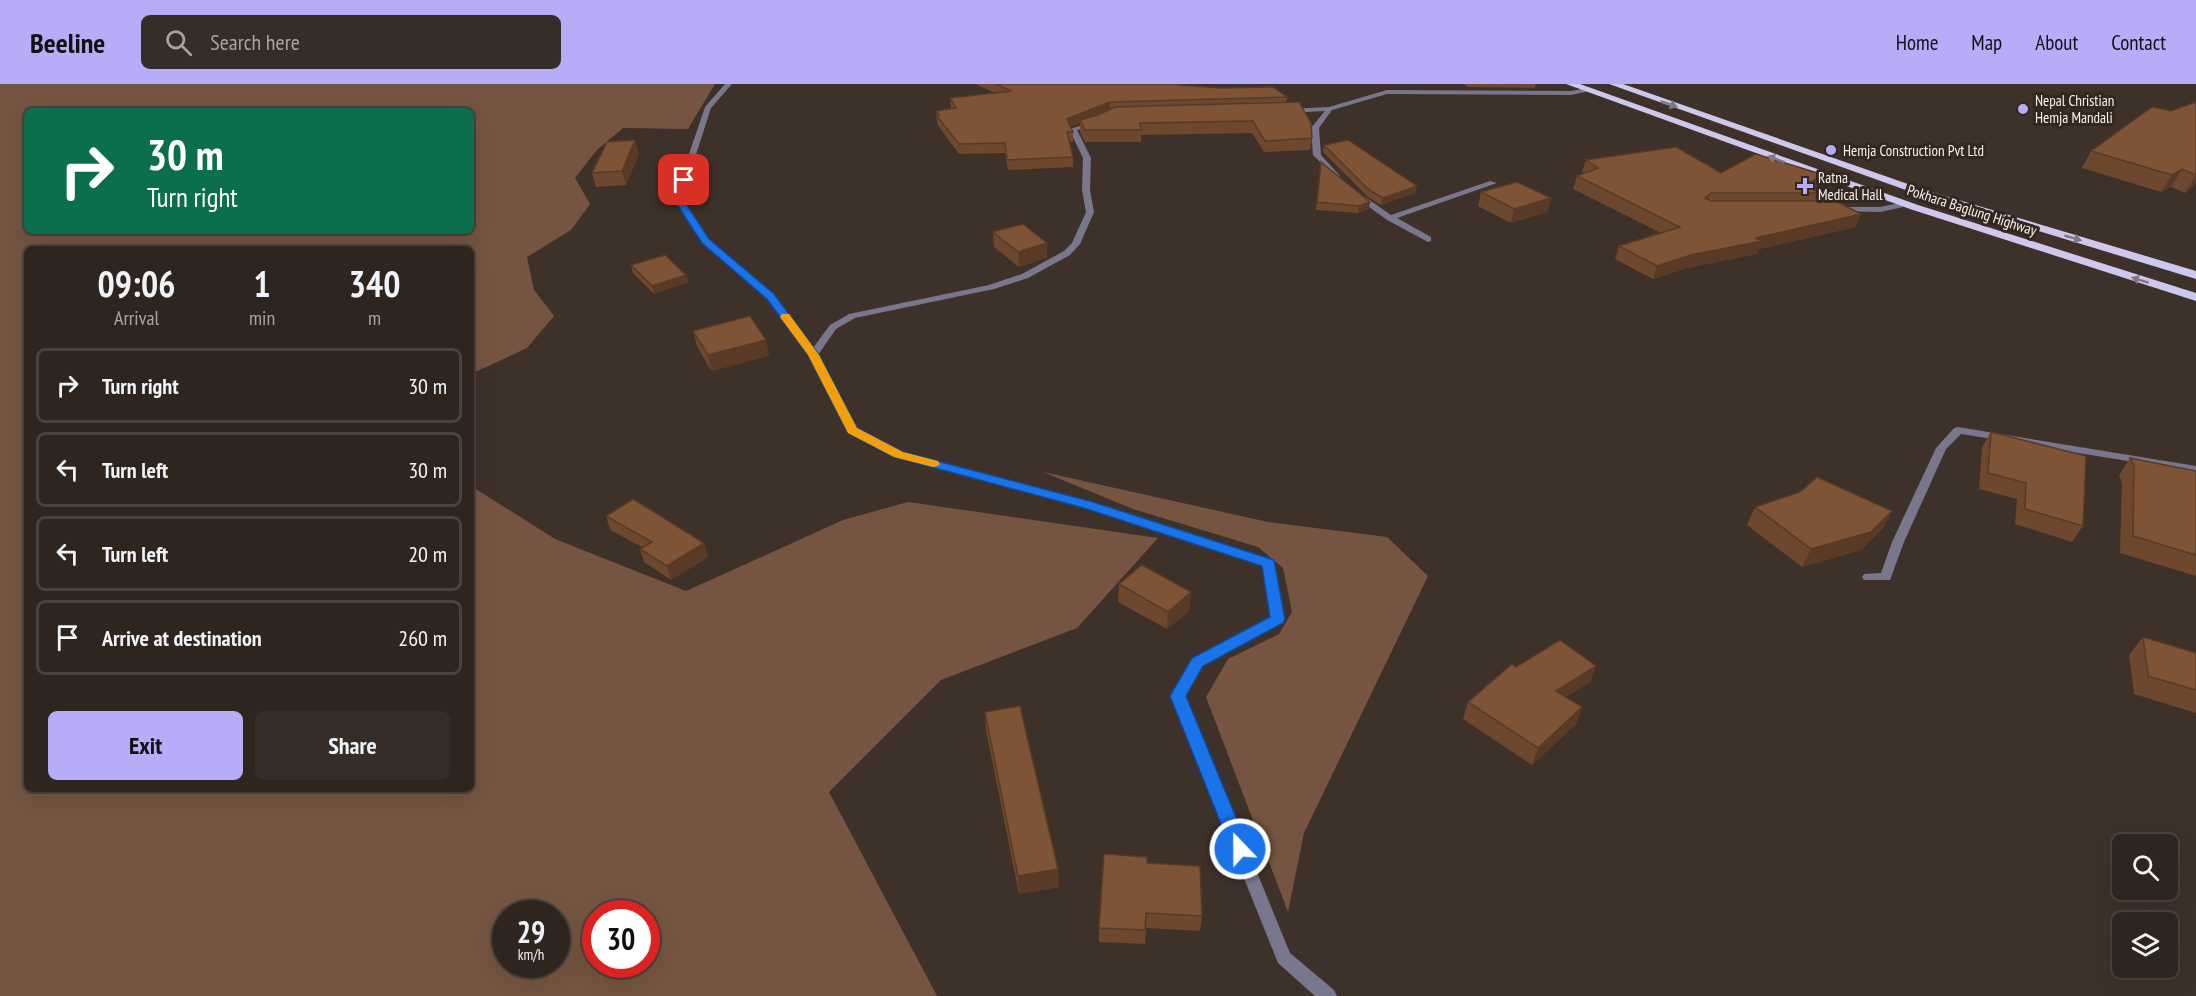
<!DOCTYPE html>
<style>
:root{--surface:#2e251f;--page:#362d28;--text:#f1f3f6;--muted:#a7a5a4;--line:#49423d;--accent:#b6acf8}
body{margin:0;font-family:"PT Sans Narrow",sans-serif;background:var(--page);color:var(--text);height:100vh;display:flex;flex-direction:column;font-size:22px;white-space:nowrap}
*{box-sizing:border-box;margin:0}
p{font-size:20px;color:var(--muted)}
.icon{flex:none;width:33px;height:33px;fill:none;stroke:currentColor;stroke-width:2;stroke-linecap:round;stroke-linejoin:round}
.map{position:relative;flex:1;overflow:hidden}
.side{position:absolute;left:24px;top:162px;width:450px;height:546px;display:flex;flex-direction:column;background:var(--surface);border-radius:9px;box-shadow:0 6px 24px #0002,0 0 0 2px var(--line)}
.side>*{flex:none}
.top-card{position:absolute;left:24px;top:24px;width:450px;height:126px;border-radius:9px;box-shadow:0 6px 24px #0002,0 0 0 2px var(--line);background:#0b6e4f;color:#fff;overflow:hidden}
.buttons{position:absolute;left:2112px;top:750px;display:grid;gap:12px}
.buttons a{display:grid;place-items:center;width:66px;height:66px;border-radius:9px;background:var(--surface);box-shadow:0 6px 24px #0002,0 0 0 2px var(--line);font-size:30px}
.speed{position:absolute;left:492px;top:816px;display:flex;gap:12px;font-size:30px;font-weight:700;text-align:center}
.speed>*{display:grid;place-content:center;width:78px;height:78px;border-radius:50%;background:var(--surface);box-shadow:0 6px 24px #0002,0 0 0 2px var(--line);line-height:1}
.speed small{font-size:15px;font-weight:400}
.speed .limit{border:9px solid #d22;background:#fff;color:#111}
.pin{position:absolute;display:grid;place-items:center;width:51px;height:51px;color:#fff;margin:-26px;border-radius:12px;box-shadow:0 3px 9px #0006}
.me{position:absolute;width:66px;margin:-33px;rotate:338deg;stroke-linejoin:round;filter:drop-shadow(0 0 4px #0008)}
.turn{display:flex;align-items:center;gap:21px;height:126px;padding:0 24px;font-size:27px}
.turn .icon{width:78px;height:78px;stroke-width:2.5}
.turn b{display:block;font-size:42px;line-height:51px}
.eta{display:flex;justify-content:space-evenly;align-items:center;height:102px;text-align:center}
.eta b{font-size:36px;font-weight:700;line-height:42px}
.cta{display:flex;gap:12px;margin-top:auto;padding:12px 24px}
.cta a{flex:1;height:69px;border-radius:9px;background:var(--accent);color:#111;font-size:24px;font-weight:700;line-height:69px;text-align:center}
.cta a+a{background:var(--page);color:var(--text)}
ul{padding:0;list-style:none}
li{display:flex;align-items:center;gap:18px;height:75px;margin:0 12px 9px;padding:0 12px;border:3px solid var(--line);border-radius:9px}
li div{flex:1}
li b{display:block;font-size:22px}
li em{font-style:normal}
header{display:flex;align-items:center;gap:36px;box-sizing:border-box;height:84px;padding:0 30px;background:var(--accent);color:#111}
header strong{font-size:28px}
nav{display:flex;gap:33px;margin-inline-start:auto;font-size:21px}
.search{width:420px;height:54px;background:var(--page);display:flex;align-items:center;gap:15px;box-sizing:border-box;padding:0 21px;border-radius:9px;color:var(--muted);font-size:22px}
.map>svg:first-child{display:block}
.green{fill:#755542;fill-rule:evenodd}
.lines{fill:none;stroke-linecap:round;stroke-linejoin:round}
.minor{fill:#79778d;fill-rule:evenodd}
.trunk{fill:#ccc8ee;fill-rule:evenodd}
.wall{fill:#6d472e}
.shaded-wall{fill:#593a26}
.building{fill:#7f5336;stroke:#593a26;stroke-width:1.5}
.oneway{fill:#807886}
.route{fill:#1a73e8;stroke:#114b97;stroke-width:1.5}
.slow{fill:#f59e0b}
.poi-dot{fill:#b6acf8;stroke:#34271f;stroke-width:2}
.labels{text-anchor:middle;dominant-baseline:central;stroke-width:6;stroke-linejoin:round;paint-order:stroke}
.far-poi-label{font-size:15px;fill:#f9f1ec;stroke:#34271f;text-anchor:start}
.far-street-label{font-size:15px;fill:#f9f1ec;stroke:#34271f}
</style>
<header>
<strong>Beeline</strong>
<div class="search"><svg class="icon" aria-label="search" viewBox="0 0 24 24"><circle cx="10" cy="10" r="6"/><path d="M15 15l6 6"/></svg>Search here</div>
<nav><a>Home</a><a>Map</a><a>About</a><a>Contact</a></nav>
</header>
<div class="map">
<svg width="2196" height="912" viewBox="0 0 2196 912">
<rect width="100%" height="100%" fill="#3e3129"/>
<!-- green -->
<g class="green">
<path d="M0 0H715L688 45 623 44 597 66 575 94 590 120 571 146 527 173 534 206 554 232 527 264 471 290V165H27V705H471V402L555 455 686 507 843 436 908 418 1158 454 1077 544 941 596 829 708 937 912H0ZM27 27H471V147H27ZM506 830H556V880H506ZM596 830H646V880H596Z"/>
<path d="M1043 388 1268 438 1387 453 1428 492 1304 749 1288 828 1206 613 1228 575 1279 550 1292 528 1283 484 1258 463 1133 425Z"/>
</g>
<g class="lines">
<!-- minor -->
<g class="minor">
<path d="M725 0H732L711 24 682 114 708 155 773 210 813 264 830 241 849 230 989 201 1022 190 1064 167 1072 159 1086 128 1082 106 1083 74 1069 45 1095 38 1099 40 1077 46 1091 74 1090 106 1094 128 1080 160 1070 171 1028 194 994 205 855 234 836 245 818 271 856 344 903 368 1092 418 1273 477 1284 535 1283 538 1203 581 1185 613 1290 869 1334 906 1337 912H1315L1278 879 1171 613 1193 575 1271 533 1263 482 1084 424 895 372 848 348 808 271 767 214 702 159 674 114 705 23Z"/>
<path d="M1588 4 1591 6 1590 7 1571 11 1387 10 1332 26 1319 44 1321 71 1340 92 1336 94 1313 71 1311 44 1325 27 1289 29 1286 27 1289 25 1329 23 1387 6 1571 7Z"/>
<path d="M1490 97 1497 99 1397 134 1431 153V157L1428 158 1387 136 1354 112 1361 110 1391 131Z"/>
<path d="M1905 118 1909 120 1908 122 1880 128 1835 127 1831 125 1835 123H1880Z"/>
<path d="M1958 343 2196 382V388L1961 350 1946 365 1904 458 1890 496H1864L1862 493 1864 490 1881 489 1892 458 1936 364 1954 344Z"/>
</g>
<!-- trunk -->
<g class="trunk">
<path d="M1566 0H1580L1918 121 2196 209V217L1910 125Z"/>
<path d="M1609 0H1623L1925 106 2196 187V195L1917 110Z"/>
</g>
</g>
<!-- wall -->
<g class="wall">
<path d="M975 0H1182V1L1287 13 1286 19 1312 54 1310 66 1264 68 1252 49 1141 51V58H1085L1080 48V39L1070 43 1073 48V58H1069L1073 73V83L1008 86 1005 69 959 70 937 40 936 27 951 24 950 14 995 9Z"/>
<path d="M1464 0H1536L1535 4 1468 3Z"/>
<path d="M2196 18V99L2185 109 2171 103 2161 108 2082 84 2091 67 2171 27Z"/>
<path d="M1324 61 1417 102 1415 109 1381 121 1368 113 1323 68Z"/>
<path d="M639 70 626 101 596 103 592 89Z"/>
<path d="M1586 76 1721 89 1819 103 1814 106 1820 109 1817 117 1856 143 1759 165 1757 170 1687 184 1653 195 1615 175 1619 162 1661 149 1573 105 1577 92 1585 89 1582 88Z"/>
<path d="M1321 78 1369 125 1358 129 1316 126Z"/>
<path d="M1481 108 1551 114 1547 128 1511 139 1478 122Z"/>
<path d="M993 148 1047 174 1019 183 994 163Z"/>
<path d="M631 181 686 191 688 198 654 210 633 189Z"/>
<path d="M693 247 766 256 769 272 711 287 697 262Z"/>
<path d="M1991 348 2083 442 2072 458 2015 440 2017 415 1979 405 1982 363Z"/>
<path d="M2130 374 2196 387V492L2120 469 2122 399 2119 391Z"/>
<path d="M1755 423 1892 427 1883 444 1861 466 1802 483 1747 441Z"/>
<path d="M606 432 704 459 708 473 671 496 644 478 640 465 642 463 610 446Z"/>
<path d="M1119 500 1190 526 1167 545 1118 518Z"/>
<path d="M2143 553 2196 569V629L2134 610 2129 571Z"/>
<path d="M1516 583 1590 598 1566 613 1582 623 1576 640 1532 681 1463 635 1468 618Z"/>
<path d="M985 628 1058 785 1059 803 1019 810 986 646Z"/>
<path d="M1147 779 1202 832 1200 847 1146 844 1145 860 1099 858V844Z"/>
</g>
<!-- shaded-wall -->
<g class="shaded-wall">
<path d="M1110 18V27L1081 38 1080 36V39L1067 44V35Z"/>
<path d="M635 56 639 70 626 101 622 87Z"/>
<path d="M2182 85 2171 103 2161 108 2172 91Z"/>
<path d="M1824 91 1819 103 1809 109 1805 101Z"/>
<path d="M2196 91V99L2185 109Z"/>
<path d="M1417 102 1415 109 1381 121 1383 114Z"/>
<path d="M1551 114 1547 128 1511 139 1514 125Z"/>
<path d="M1370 118 1369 125 1358 129 1359 122Z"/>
<path d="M1861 130 1856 143 1759 165 1757 170 1687 184 1653 195 1657 182 1691 171 1756 154Z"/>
<path d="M1047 159V174L1019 183 1018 168Z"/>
<path d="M686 191 688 198 654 210 652 202Z"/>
<path d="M766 256 769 272 711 287 708 271Z"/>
<path d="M1892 427 1883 444 1861 466 1802 483 1811 465Z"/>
<path d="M704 459 708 473 671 496 667 482Z"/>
<path d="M1191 508 1190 526 1167 545 1168 528Z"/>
<path d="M1596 582 1590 598 1550 623 1556 607Z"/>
<path d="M1582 623 1576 640 1532 681 1538 664Z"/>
<path d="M1058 785 1059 803 1019 810 1018 792Z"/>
</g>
<!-- building -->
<g class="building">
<path d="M995 0H1179L1178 1 1221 4 1273 3 1287 13 1110 18 1067 35 1073 48H1067L1073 73 1007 76 1005 59 959 60 936 31H939L936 27 956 24 950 14 1012 7Z"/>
<path d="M1299 18 1311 39 1312 54 1265 57 1253 37 1140 39 1141 46H1085L1080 36 1098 31 1115 23Z"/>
<path d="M2196 18V91L2182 85 2172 91 2091 67 2152 23 2171 27Z"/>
<path d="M635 56 622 87 592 89 607 58Z"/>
<path d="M1348 56 1417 102 1383 114 1369 106 1324 61Z"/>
<path d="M1676 63 1721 89 1756 70 1824 91 1805 101 1820 109H1711L1705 114 1711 117H1836L1861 130 1756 154 1762 157 1691 171 1657 182 1619 162 1680 143 1577 92 1598 84 1586 76Z"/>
<path d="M1321 78 1370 118 1359 122 1317 118Z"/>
<path d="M1517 98 1551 114 1514 125 1481 108Z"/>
<path d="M1023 140 1047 159 1018 168 993 148Z"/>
<path d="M665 171 686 191 652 202 631 181Z"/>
<path d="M750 232 766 256 708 271 693 247Z"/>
<path d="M1991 348 2086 372 2083 442 2025 425 2026 399 1988 389Z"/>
<path d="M2130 374 2196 387V471L2133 452 2134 382Z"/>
<path d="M1817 393 1892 427 1871 448 1811 465 1755 423 1800 408Z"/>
<path d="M633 415 704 459 667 482 640 465 652 458 606 432Z"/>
<path d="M1142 481 1191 508 1168 528 1119 500Z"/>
<path d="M2143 553 2196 569V606L2148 592Z"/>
<path d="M1560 556 1596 582 1556 607 1582 623 1538 664 1468 618 1512 580 1516 583Z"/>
<path d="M1020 622 1058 785 1018 792 985 628Z"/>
<path d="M1104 770 1147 773V779L1200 782 1202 832 1146 829 1145 846 1099 844Z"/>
</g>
<!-- one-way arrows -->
<defs><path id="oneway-solid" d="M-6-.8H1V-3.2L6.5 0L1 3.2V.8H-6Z" transform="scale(1.5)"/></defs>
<g class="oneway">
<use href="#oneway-solid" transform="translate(1669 20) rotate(19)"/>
<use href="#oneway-solid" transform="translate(1776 75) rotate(-160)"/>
<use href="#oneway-solid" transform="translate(2073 154) rotate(16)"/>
<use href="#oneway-solid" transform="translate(2140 196) rotate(-163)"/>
</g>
<!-- route -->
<path class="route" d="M684 93 688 96 682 114 709 155 774 210 819 271 857 344 903 368 1093 418 1274 476 1285 535 1283 539 1203 582 1186 612 1249 765 1246 770 1240 772 1234 770 1231 765 1170 612 1192 574 1270 533 1262 482 1084 424 894 373 848 349 808 271 767 215 702 159 673 114 679 96Z"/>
<!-- slow -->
<path class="slow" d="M782 230H789L819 271 857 344 903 368 938 377 940 380 938 382 933 383 894 373 848 349 808 271 780 233Z"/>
<!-- markers -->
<g class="poi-dot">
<circle cx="2023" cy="25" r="6"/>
<circle cx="1831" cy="66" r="6"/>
<path d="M1802 93h6v6h6v6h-6v6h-6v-6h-6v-6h6z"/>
</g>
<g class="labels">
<!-- far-poi labels -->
<g class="far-poi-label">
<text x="2035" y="16">Nepal Christian<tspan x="2035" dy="17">Hemja Mandali</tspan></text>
<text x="1843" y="66">Hemja Construction Pvt Ltd</text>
<text x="1818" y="93">Ratna<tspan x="1818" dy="17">Medical Hall</tspan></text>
</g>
<!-- far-street labels -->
<g class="far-street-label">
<text transform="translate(1972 126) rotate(18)">Pokhara Baglung Highway</text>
</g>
</g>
</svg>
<div class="buttons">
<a><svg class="icon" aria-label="search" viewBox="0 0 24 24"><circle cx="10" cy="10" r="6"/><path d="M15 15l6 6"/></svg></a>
<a><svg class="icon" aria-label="layers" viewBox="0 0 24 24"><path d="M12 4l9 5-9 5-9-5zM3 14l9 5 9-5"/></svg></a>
</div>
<div class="speed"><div>29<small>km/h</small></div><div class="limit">30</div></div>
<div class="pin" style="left:684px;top:96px;background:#d93025"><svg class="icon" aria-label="arrive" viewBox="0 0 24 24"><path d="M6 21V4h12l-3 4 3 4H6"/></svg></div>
<svg class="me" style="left:1240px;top:765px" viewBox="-20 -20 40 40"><circle r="17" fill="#1a73e8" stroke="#fff" stroke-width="3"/><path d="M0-11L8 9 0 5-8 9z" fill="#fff"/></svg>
<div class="top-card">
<div class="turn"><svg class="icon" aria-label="right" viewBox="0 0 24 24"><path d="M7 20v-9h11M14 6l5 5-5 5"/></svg><div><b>30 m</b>Turn right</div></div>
</div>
<section class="side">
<div class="eta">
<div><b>09:06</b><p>Arrival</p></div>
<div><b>1</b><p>min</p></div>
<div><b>340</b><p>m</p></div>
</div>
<ul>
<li><svg class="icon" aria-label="right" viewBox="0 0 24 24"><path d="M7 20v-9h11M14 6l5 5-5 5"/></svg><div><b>Turn right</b></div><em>30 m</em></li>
<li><svg class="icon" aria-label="left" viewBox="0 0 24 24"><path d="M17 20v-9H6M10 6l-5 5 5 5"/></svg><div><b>Turn left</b></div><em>30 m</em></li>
<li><svg class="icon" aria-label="left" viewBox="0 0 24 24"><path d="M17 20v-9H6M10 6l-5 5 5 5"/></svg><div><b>Turn left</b></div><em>20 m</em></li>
<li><svg class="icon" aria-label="arrive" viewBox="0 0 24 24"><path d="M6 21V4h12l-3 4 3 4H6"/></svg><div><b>Arrive at destination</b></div><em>260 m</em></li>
</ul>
<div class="cta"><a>Exit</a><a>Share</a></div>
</section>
</div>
